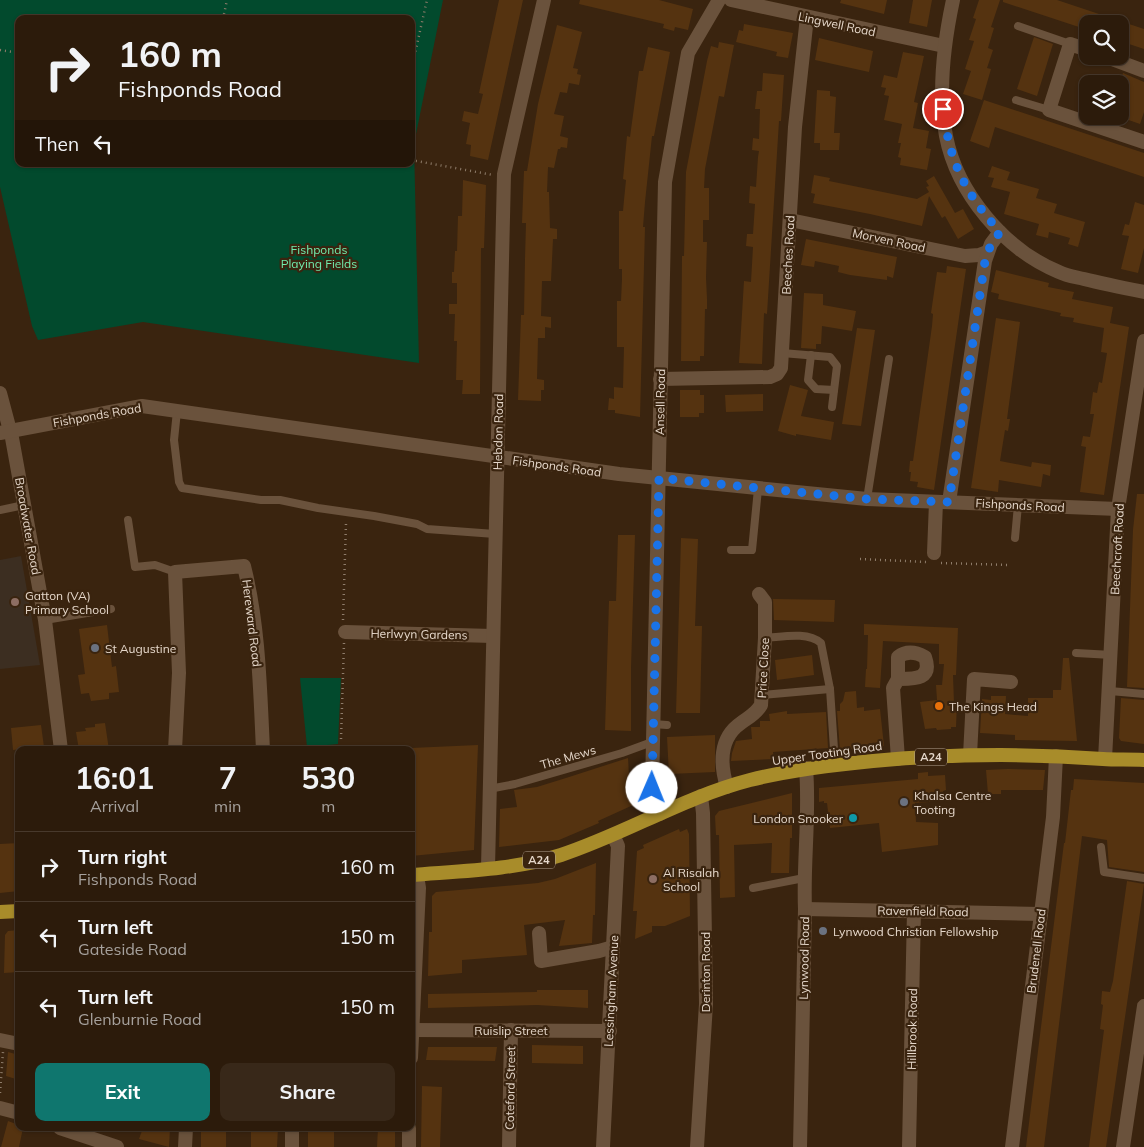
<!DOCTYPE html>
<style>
:root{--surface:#2c1b0b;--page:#382819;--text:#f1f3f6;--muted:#a6a19d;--line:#48392c;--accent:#0f766e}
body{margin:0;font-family:Mulish,sans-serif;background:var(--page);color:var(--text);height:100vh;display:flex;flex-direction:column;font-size:19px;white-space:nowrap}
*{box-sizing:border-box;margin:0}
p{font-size:16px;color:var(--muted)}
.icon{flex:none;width:28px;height:28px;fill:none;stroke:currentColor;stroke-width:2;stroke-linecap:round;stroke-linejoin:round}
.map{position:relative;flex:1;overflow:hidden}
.drawer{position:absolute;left:15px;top:746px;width:400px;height:385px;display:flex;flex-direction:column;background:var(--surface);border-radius:10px;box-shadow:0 1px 4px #0004,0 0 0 1px var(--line)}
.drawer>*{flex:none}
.guide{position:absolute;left:15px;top:15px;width:400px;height:152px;border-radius:10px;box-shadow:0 1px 4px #0004,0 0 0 1px var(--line);background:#2c1b0b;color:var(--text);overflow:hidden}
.fabs{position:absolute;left:1079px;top:15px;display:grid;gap:10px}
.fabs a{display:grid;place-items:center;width:50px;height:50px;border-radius:10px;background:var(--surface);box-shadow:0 1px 4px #0004,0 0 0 1px var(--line);font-size:25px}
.pin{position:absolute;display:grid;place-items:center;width:42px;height:42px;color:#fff;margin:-21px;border:2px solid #fff;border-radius:50%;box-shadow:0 1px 5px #0007}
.me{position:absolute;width:55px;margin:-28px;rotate:1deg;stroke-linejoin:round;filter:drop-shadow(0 0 4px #0008)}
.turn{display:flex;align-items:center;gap:18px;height:105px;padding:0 20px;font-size:22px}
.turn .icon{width:65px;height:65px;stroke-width:2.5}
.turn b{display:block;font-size:35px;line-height:42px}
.then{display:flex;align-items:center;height:48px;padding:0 20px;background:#0003;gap:10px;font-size:19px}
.eta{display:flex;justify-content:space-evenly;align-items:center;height:85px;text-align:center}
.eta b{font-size:30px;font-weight:700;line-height:35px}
.action{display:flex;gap:10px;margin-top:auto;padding:10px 20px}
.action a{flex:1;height:58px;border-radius:10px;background:var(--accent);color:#fff;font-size:20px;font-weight:700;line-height:58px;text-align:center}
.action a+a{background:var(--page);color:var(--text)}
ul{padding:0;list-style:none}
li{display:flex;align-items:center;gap:15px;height:70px;padding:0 20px;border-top:1px solid var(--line)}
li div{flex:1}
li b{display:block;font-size:19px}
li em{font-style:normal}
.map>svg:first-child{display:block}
.education{fill:#3c2e21}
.green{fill:#024a2d;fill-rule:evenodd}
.building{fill:#553310}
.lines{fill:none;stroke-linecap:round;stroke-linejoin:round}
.path{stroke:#8f7d6b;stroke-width:2.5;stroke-dasharray:1 4;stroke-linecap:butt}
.service{stroke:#6a523c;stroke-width:8}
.minor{stroke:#6a523c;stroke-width:14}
.trunk{stroke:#a88c2a;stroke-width:14}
.route{stroke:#1a73e8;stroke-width:9;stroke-dasharray:0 16.2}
.education-dot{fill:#8d6e63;stroke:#3a240f;stroke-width:2}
.worship-dot{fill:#6b7280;stroke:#3a240f;stroke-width:2}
.food-dot{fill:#e8710a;stroke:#3a240f;stroke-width:2}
.culture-dot{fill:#0f9aa8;stroke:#3a240f;stroke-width:2}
.labels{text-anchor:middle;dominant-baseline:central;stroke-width:4.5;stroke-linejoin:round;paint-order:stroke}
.shield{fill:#3a240f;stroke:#b2a293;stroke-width:1}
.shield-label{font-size:11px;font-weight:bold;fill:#e6d8cb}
.street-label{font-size:12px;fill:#e6d8cb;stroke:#3a240f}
.park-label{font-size:12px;fill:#71edae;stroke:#3a240f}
.poi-label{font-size:12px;fill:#e6d8cb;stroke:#3a240f;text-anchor:start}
</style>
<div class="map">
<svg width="1144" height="1147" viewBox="0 0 1144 1147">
<rect width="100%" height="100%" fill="#3a240f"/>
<!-- education -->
<path class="education" d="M21 556 40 665 0 669V560Z"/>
<!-- green -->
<g class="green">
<path d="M0 0H443L414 144 419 363 143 322 38 340 32 326 0 187ZM19 19H411V164H19Z"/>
<path d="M300 678H341L338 744 307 747Z"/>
</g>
<!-- building -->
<g class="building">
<path d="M499 0H523L488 160 470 156 471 145 466 144 470 123 462 121 464 111 478 114 483 94 479 93Z"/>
<path d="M580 0H659L693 9 688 30 675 27 674 31 663 28 664 24 579 4Z"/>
<path d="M841 0H887L884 14 840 3Z"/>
<path d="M913 0H932L927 27 909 23Z"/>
<path d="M979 0H1000L991 27 994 28 988 48 993 50 987 68 991 69 982 100 963 94 971 71 965 69 974 41 969 40 976 19 973 18Z"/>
<path d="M1003 0H1057L1144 29V49L1120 41V24H1088V30L1003 2Z"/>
<path d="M744 24 793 33 788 58 776 56 777 52 736 42 739 30 743 31Z"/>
<path d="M557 25 582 32 573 68 578 69 577 74 581 75 579 85 569 83 567 93 560 92 554 114 564 116 560 136 568 138 567 148 561 147 560 149H558L554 168 548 167 547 192H549L550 228 557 229V239H553L551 281H542L541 316 551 317V328L545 327V338H538L537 379 544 380V390H541V401L518 400 521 315H524L525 259 526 223H522L524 171H527L538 104Z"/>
<path d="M1034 37 1053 44 1037 96 1017 89Z"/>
<path d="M819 38 873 51 869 72 815 60Z"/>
<path d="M719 42 734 45 724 97 719 96 705 169 704 188H709V220H703V242H707L706 278 707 299V309H705L704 356H700V361H681L682 256H684L686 172 707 61 711 46 718 48Z"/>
<path d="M648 47 670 52 654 136H652L645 202 643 227H645L640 417 615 413V410H608L609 398 614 399V387L623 388 624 347H617V301H621L622 279V269H619V211H623L624 200 626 180 623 179 627 136 630 137 639 71H643Z"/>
<path d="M903 52 924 56 914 102 918 103 913 128 929 131 926 148 931 149 927 170 900 165 901 158 898 157 901 143H898L902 124 884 120 889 96 884 95 886 88 881 87 884 75 897 78Z"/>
<path d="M763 73 784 75 781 121H779L767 314 764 313 762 364 739 363 744 281 751 282 753 247 746 246 747 234H753L755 204 749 203 750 186 756 187 758 157 759 151 752 150 753 138 759 139 760 109H755L757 91H762Z"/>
<path d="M1123 73 1144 82V112L1140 124 1120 117V82Z"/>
<path d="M817 90 830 91V96L836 97 834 133H840L839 150H820V143H814Z"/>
<path d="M984 100 1144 153V177L995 127 989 148 970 141Z"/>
<path d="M992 166 1010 172 1007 180 1039 189 1036 198 1057 204 1054 213 1085 222 1078 247 1068 244 1070 238 1049 232 1048 238 1036 235 1039 224 1004 214 1010 192 991 187 994 178 988 177Z"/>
<path d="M814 175 830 178 829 181 917 199 929 192 926 187 929 186 926 181 934 176 955 213 963 209 974 229 958 239 945 216 942 218 929 196 922 226 870 214 813 203 815 194 811 193Z"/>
<path d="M463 180 486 185 484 248H481L480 394H462L463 380H456L457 341H454L455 314H449V304H457V283H452V272H454L455 251H457L458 216H462Z"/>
<path d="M1135 202 1144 205V248L1138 273 1121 269 1129 236 1122 235 1125 224 1129 225Z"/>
<path d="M806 239 897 257 893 278 887 276V280L850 275 838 272 839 266 815 261 814 267 801 265Z"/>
<path d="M947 266 966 269 934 490 917 487 918 482 910 481 911 472H909L910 461H913L932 326 933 314 931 313 937 272 946 273Z"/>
<path d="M996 270 1049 283 1048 287 1074 292 1072 299 1113 307 1110 323 1129 327 1104 495 1080 492 1086 447 1081 446 1083 436 1090 437 1094 414H1090L1093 392 1097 393 1099 382 1102 383 1107 353 1101 352 1104 328 1073 322 1074 318 1060 316 1061 313 998 299 999 294 991 292Z"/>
<path d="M804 293 823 294V305L856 311 852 331 822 326 821 344H816V349L801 348Z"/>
<path d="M996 318 1020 322 1007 419H1010L1008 431 1005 430 1000 461 1031 467 1032 462 1051 465 1050 476 1043 474 1041 487 999 480 998 492 971 488Z"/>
<path d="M857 328 875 330 861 426 842 424Z"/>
<path d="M790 385 808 390 801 416 834 422 831 440 796 434V436L778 431Z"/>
<path d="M680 390H700V395H704V413H699V417H680Z"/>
<path d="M763 394V411L726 412 725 395Z"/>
<path d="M1137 494H1144V688L1127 687 1133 530Z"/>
<path d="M618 535H635L631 668V731L605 730 609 601H616Z"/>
<path d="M681 538 698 539 695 626H702L700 713H676Z"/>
<path d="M773 599 835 600 834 622 774 620Z"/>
<path d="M864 624 958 628 956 675H953L954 703H957L956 727H951V729L937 730 936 728 925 729 920 702 937 700 936 685H942L944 664H939V644L883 641 880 688 865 687 866 669H867L868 635H864Z"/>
<path d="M107 625 112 667 116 666 119 692 109 693V699L91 701 89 693 81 694 78 675 85 674 79 629Z"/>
<path d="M812 655 814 675 777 680 775 660Z"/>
<path d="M1063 658H1069L1077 741 1015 740V735L980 733 982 699 991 700V696H1006L1005 714 1028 716V698H1053V690H1061Z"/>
<path d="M856 691 857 708 864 707V711L880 709 884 746 840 750 837 711H840V704L843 701 845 692Z"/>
<path d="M1121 698 1144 700V744L1121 741 1119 738Z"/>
<path d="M787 711V714L826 712 828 748 773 752 774 759 731 761 732 753 736 741 752 739 751 727H760V721H770L769 714Z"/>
<path d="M105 723 109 750H79L76 732 86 731 85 728 95 727V724Z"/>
<path d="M41 725 44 747 13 750 11 728Z"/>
<path d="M715 735V772L669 774 667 737Z"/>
<path d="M478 745 474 850 411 856V748Z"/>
<path d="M628 758 629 775 642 770V801L598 821 599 823 559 840 499 847 500 809 517 807 514 790 537 787 566 778Z"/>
<path d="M1008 769 1045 770 1043 790H1001V794H988L986 770Z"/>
<path d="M928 772V776L945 775 946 790 943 791 944 801 915 803 916 822 938 823V845L882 852 879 823 830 828 827 803H824V801L819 802V788L918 779V773Z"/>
<path d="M1074 779 1144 783V872L1109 867 1107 840 1082 836 1044 1147H1026L1064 843H1065L1071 790H1073Z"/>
<path d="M792 793V838H790L789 873H771L772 843 734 845 735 897 720 898 719 835H716L715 816 719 811Z"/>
<path d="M679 829 680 832 687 829 689 834 690 916 665 926H652V932L635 939 637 911H633L637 851 644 848 643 845Z"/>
<path d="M19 843V891L0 893V844Z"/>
<path d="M596 863 595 915H593L592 943 559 946 565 920 524 925 527 955 462 960V973L428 976 429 932H432V896L436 892 538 883 555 879Z"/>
<path d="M1127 881 1144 884 1131 976 1106 1147H1089L1104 1030 1100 1029 1103 1005 1101 1004 1102 991 1110 992 1113 981Z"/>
<path d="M19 930V972L4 973 5 935 8 931Z"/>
<path d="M537 990H588V1008L537 1005 428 1008V994L537 992Z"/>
<path d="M532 1045 583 1046V1064L532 1063Z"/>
<path d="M428 1047H497L495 1061 426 1060Z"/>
<path d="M8 1052 19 1055V1080L6 1076Z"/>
<path d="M422 1086 442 1087 440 1147H421Z"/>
<path d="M8 1121 19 1125V1128H23L19 1147H1Z"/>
<path d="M143 1128H170L169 1147 139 1139Z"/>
<rect x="201" y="1128" width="25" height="19"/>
<path d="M251 1128H278L277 1147H251Z"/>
<rect x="308" y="1128" width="26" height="19"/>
<path d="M378 1128H395V1147H377Z"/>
</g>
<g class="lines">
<!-- path -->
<g class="path">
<path d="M223 19 227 0"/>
<path d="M0 50 19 53"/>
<path d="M411 71 427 0"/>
<path d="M411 160 493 175"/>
<path d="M860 559 926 562"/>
<path d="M941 563 1009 565"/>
<path d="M343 620 346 523"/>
<path d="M341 739 344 643"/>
<path d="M0 1093 3 1052"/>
</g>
<!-- service -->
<g class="service">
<path d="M1018 26 1070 44"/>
<path d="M1016 100 1049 110"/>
<path d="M782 353 830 357 837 366 832 407"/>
<path d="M811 355 808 380 816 389 834 390"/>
<path d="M177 411 174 440 179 482 182 488 261 500H280L318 508 374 516 417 524 427 529 495 534"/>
<path d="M867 499 889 359"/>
<path d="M0 510 24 505"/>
<path d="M128 520 135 567 155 565 175 572"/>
<path d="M1015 538 1018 505"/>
<path d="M731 550H752L758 489"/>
<path d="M45 620 111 609"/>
<path d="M765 638C782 637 807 631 821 643L830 689 835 764"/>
<path d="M1076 653 1112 655"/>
<path d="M1110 691 1144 694"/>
<path d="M762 695 830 689"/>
<path d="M653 724 667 725"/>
<path d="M489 789 515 784 622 753 652 742"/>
<path d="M1101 847 1104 872 1144 878"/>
<path d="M753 888 804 878"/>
</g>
<!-- minor -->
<g class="minor">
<path d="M731 0 944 46"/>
<path d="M953 0C944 42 938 94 946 136 957 193 1005 250 1059 272 1067 276 1076 277 1084 279 1104 284 1124 288 1144 292"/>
<path d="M1088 50 1070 44 1049 110 1144 142"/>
<path d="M1104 56 1144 71"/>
<path d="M790 220 965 256 979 255 987 252"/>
<path d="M660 379 770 377 777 374 781 368 795 127 807 17"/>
<path d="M0 393 12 438 45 620 61 750"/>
<path d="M0 433 142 406 619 474 867 499 1118 509"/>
<path d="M949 502 985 261 991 244 1000 232"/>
<path d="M934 553 936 502"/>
<path d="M345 632 493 636"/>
<path d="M898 679C914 679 933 680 925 657 916 652 907 650 898 657V679L893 688 898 759"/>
<path d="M175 750 179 673 175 572 244 566C259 626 260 689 263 750"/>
<path d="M970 755 974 679 1011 682"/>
<path d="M1105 759 1118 509 1144 341"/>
<path d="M727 787C720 764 719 738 741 723 749 717 756 714 761 705L765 638V602L759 594"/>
<path d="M660 814 654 801 652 788 665 182 688 53 719 0"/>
<path d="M488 868 504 174 544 0"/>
<path d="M805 909 1040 914"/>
<path d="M539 933 541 961 599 951 613 947"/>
<path d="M412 1030 610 1031"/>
<path d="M0 1040 19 1044"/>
<path d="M411 1058 419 888 417 875"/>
<path d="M0 1108 19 1113"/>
<path d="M60 1128 117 1147"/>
<path d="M185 1147 186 1128"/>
<path d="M292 1147V1128"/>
<path d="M409 1147V1128"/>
<path d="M509 1147 511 1030"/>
<path d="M603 1147 618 846 613 835"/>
<path d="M697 1147 706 1004 703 813 701 796"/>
<path d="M800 1147 805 909C803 862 810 815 806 768"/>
<path d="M909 1147 914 911"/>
<path d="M1012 1147 1053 817 1056 756"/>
<path d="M1123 1147 1144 1006"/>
</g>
<!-- trunk -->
<g class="trunk">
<path d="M411 875C460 871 514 870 561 855 625 834 684 797 750 780 790 770 831 765 873 761 949 754 1026 753 1103 759 1116 760 1130 759 1144 760"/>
<path d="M0 912 19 911"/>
</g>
</g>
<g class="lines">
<!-- route -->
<path class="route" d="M652 788 659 478 867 499 949 502 985 261 991 244 1000 232C964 191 950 163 943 109"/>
</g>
<!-- markers -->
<g class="education-dot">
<circle cx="15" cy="602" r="5"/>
<circle cx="653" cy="879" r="5"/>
</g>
<g class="worship-dot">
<circle cx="95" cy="648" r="5"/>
<circle cx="904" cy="802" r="5"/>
<circle cx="823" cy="931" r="5"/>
</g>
<circle class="food-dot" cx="939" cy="706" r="5"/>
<circle class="culture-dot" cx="853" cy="818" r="5"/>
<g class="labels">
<!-- shield labels -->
<g class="shield">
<rect x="915" y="748.5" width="32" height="17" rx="4"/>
<rect x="523" y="851.5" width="32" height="17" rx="4"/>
</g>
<g class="shield-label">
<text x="931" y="757">A24</text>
<text x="539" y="860">A24</text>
</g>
<!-- street labels -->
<g class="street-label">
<text transform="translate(837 24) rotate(12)">Lingwell Road</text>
<text transform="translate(889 240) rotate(12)">Morven Road</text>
<text transform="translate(788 255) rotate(-87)">Beeches Road</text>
<text transform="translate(660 402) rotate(-89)">Ansell Road</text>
<text transform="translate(97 415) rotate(-10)">Fishponds Road</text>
<text transform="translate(498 432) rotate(-89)">Hebdon Road</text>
<text transform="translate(557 466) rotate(8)">Fishponds Road</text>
<text transform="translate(1020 505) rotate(3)">Fishponds Road</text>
<text transform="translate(28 526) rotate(80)">Broadwater Road</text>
<text transform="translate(1117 549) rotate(-87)">Beechcroft Road</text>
<text transform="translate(252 623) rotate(83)">Hereward Road</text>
<text transform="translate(419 634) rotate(1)">Herlwyn Gardens</text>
<text transform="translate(763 668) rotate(-87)">Price Close</text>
<text transform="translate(827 753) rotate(-8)">Upper Tooting Road</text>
<text transform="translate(568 757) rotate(-16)">The Mews</text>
<text transform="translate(923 911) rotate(1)">Ravenfield Road</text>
<text transform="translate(1036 951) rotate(-83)">Brudenell Road</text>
<text transform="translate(804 958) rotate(-89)">Lynwood Road</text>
<text transform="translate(705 972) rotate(-90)">Derinton Road</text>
<text transform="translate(611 991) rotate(-87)">Lessingham Avenue</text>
<text transform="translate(912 1029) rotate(-89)">Hillbrook Road</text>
<text x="511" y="1030">Ruislip Street</text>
<text transform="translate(510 1088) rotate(-89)">Coteford Street</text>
</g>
<!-- park labels -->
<g class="park-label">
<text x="319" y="249">Fishponds<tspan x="319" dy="14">Playing Fields</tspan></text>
</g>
<!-- poi labels -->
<g class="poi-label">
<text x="25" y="595">Gatton (VA)<tspan x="25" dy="14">Primary School</tspan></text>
<text x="105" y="648">St Augustine</text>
<text x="949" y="706">The Kings Head</text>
<text x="914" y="795">Khalsa Centre<tspan x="914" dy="14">Tooting</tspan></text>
<text x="843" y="818" text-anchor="end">London Snooker</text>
<text x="663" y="872">Al Risalah<tspan x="663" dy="14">School</tspan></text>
<text x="833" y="931">Lynwood Christian Fellowship</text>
</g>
</g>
</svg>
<div class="fabs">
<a><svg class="icon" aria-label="search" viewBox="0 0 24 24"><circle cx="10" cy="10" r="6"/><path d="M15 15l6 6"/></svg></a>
<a><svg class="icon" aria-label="layers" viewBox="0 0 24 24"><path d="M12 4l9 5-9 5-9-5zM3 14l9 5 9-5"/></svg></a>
</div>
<div class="pin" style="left:943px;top:109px;background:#d93025"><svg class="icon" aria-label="arrive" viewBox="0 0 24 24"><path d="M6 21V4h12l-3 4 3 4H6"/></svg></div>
<svg class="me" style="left:652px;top:788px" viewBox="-20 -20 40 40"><circle r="19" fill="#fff"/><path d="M0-13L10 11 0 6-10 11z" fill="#1a73e8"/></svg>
<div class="guide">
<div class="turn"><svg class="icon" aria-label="right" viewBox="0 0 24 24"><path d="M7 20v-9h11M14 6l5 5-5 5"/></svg><div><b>160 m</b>Fishponds Road</div></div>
<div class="then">Then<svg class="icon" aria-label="left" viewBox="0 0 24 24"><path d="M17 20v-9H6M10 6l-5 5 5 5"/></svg></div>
</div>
<section class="drawer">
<div class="eta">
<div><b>16:01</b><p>Arrival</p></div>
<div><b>7</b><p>min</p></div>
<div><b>530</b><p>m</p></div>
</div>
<ul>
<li><svg class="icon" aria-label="right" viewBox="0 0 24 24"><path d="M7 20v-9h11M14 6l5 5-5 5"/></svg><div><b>Turn right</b><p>Fishponds Road</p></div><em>160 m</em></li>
<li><svg class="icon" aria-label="left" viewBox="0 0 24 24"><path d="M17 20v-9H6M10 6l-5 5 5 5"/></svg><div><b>Turn left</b><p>Gateside Road</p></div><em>150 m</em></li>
<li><svg class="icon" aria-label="left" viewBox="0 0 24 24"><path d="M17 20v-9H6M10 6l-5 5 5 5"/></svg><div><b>Turn left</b><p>Glenburnie Road</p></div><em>150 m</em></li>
</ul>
<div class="action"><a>Exit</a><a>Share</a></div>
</section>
</div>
